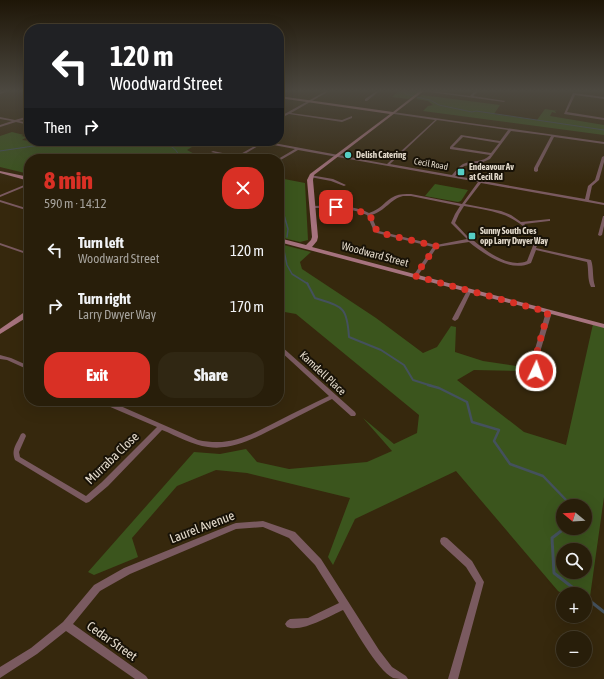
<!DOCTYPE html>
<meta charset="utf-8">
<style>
:root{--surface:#281e0a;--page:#302713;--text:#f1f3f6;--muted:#a5a29c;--line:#443c2b;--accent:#d93025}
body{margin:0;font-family:"Asap Condensed",sans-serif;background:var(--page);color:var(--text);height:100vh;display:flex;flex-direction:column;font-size:15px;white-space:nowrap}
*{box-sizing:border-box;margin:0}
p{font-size:13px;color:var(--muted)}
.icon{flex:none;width:22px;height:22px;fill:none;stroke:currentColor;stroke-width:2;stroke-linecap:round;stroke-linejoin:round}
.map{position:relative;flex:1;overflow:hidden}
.drawer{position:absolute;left:24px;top:154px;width:260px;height:252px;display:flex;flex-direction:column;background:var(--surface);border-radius:16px;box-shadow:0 4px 16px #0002,0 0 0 1px var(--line)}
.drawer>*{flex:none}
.banner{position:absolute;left:24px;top:24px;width:260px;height:122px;border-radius:16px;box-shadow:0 4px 16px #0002,0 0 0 1px var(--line);background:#202124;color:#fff;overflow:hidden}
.needle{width:26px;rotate:288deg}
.controls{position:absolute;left:556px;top:499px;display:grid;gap:8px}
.controls a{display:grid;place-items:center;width:36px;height:36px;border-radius:50%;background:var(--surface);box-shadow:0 4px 16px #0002,0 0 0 1px var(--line);font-size:20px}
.pin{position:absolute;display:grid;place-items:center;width:34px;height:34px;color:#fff;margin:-17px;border-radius:8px;box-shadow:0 2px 6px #0006}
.me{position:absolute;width:44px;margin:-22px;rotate:3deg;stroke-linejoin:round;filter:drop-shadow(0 0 3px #0008)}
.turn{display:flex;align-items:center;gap:14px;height:84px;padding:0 20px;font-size:18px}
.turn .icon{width:52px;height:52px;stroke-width:2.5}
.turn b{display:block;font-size:28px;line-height:34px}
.then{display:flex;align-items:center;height:38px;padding:0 20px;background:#0003;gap:8px;font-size:15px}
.round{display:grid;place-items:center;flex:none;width:42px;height:42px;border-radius:16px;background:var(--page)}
.head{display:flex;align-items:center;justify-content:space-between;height:68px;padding:0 20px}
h1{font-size:24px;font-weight:800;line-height:30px;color:var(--accent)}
.cta{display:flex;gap:8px;margin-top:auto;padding:8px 20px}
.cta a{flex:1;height:46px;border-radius:16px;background:var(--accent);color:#fff;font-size:16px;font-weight:800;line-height:46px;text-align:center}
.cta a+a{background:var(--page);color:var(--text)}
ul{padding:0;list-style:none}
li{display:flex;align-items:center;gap:12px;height:56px;padding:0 20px}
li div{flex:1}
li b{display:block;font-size:15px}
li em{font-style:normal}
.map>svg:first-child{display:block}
.green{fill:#3b551d;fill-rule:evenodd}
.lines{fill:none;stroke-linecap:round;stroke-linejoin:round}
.stream-far4{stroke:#44515d;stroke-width:1}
.stream-far3{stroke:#44515d;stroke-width:1.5}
.stream-far2{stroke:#44515d;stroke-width:2}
.stream-far1{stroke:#44515d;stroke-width:2.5}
.stream{stroke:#44515d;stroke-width:3}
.street{fill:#7a5a60;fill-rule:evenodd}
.secondary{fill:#a6737e;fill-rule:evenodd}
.route{stroke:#d93025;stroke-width:7;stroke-dasharray:0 12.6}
.poi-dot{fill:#56cec4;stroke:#181207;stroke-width:1.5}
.labels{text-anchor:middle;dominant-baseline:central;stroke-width:4;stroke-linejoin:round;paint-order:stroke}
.far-poi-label{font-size:9px;font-weight:bold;fill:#e3dacb;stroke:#181207;text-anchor:start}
.far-street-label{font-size:9px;fill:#e3dacb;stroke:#181207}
.street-label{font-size:11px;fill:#e3dacb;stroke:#181207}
.near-street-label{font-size:13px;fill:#e3dacb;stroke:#181207}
</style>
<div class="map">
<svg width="604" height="679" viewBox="0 0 604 679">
<rect width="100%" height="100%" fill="#36280d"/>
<!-- green -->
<g class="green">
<path d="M400 90H421L409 99 392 97Z"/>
<path d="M422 95 500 105 494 114 537 120 545 109 558 111H555L556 113 552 112 550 116 604 125V135L423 111 428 106 433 105 428 101 416 99Z"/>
<path d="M12 132 24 135 21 136 27 137 22 140 30 141H197L200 142 187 150 204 159H29V174L0 167V136Z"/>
<path d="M279 178 305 183 308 240 300 242 279 237Z"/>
<path d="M435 184 468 190 461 201 458 202 425 196Z"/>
<path d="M280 244 311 252 300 262 302 269 376 318 423 353 437 347 451 326 456 327 455 352 483 361 523 367V371L474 370 457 380 524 432 566 445 593 324 604 327V497L588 611 585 609V594H563L558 591 456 471 355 519 333 565 328 557 350 498 247 473 216 470 177 486 132 538 138 557 94 575 88 572 194 452 220 454 246 449 257 462 289 469 367 462 392 451 363 418 394 444 417 433 419 415 296 314 279 311ZM563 506H585V528H563ZM563 550H585V572H563Z"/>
</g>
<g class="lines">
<!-- stream-far4 -->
<g class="stream-far4">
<path d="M402 90 406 94 414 96"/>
<path d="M417 97 430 100 439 105 472 112 476 111 604 130"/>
<path d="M121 141C128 142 136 144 143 144 157 145 173 140 179 156L187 159"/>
<path d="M0 151 67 141"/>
</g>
<!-- stream-far3 -->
<g class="stream-far3">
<path d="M279 206 282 208 288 229 287 237"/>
<path d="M283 246 287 265 292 274 308 284"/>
</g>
<!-- stream-far2 -->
<path class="stream-far2" d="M307 283 315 298C343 307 347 306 349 337L381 350 404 365 413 380 432 386"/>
<!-- stream-far1 -->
<path class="stream-far1" d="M428 385 439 388 467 402 472 422 499 430 494 441 510 464 543 476 568 502V506"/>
<!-- stream -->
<g class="stream">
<path d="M565 528 552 538 554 573 581 594"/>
<path d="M585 597 604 612"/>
</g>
<!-- street -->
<g class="street">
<path d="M7 90H12L0 94V92Z"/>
<path d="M285 90H289L279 95V93Z"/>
<path d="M328 90H331L291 113 342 120 352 116V118L342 122 289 114 279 119V117Z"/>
<path d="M376 90 379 91 367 101H365V99L377 91Z"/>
<path d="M476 90H479L473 96 505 101 504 102 422 91 423 90 470 96Z"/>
<path d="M488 90H496L497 91 496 92Z"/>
<path d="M573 93 604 97V99L575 95 567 112 604 118V120L564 114Z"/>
<path d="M26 99 29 100V102L26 101Z"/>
<path d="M393 112 604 142V144L554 137 538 168V171L536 172 534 171V168L551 136 511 131 490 159 481 163 464 166 455 176 481 180 483 181 585 199 588 186 595 180 602 157 604 156V162L599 180 592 186 589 200 604 203V205L481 183 465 204 501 211 511 215 521 222 550 219V221H549L524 224 532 230 540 238 536 248 591 260C594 268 592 277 595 286V287H591C587 279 589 270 587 262L536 250 531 263C510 273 484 254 469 242L437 247 417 277H413V276L433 247 377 233 373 229 367 215C350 207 331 208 312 208L310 207 312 206C331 206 351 204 369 213 382 209 384 201 395 196 400 194 405 194 411 194L462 204 478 182 298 150 279 161 278 159 295 149 263 143 238 158 211 152 213 151 237 156 260 143 255 141H263L387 164 435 120 394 114ZM437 120 508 130 500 141 461 135 450 147V149L490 155C483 163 472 160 463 164 459 166 455 172 452 175L390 164ZM463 137 499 143 491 153 453 147ZM403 196H411L460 206 455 214 451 223 467 239 436 245 379 231 377 229 371 215C386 211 390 199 403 196ZM464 206C476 208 489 210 501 214 514 218 527 228 536 238L527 261C509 269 486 251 473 240L472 239 467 236 455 223 459 214Z"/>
<path d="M29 116V118L19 121 29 123V125L16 122 0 127V125L12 121 0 119V117L15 120Z"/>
<path d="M310 175 333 179 346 185 344 186 331 181 310 177Z"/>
<path d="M29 183V185L0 197V195Z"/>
<path d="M0 200 29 209V211L0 202Z"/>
<path d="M603 216H604V226L602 235 600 236 598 235Z"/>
<path d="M0 243 29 253V255L0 245Z"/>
<path d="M468 289H470L472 290 458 319 455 321 453 320 452 319Z"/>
<path d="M549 310 552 312 538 359 539 371 536 373 533 371 532 359 546 312Z"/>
<path d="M279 345 281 346 355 412 356 414 355 416H351L332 399C316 407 300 415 283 424 260 435 235 451 208 447 192 445 177 436 162 430L108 486 89 502 86 503 15 460C11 450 16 445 20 436L21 434 23 433 25 434 26 436 19 452 20 457 86 496 102 482 157 427 101 403 100 401H109L198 440C231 447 250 435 278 421 295 412 312 404 329 396L279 350Z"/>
<path d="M0 355 11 358 29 366V370L7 360 0 359Z"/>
<path d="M263 521 295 532 321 559 379 650 392 667 406 676 408 679C403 679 397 679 393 678 377 670 353 626 343 610 330 616 301 633 287 627L285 624 287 621 290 619 308 618 339 603 315 565 289 538 263 527 236 529 130 574 100 591 73 624 146 676 148 679H135L66 631 37 654 0 678V667L31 648 63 622 94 585 124 568 233 524 236 523Z"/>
<path d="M444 537 447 538 472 561 484 582 458 679H448L476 583 466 567 441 544 440 541 441 538Z"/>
</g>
<!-- secondary -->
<g class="secondary">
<path d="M421 90H425L314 175 313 180 318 237 317 241 312 247 604 324V328L279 242V238L306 245 311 240 312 237 307 180 310 174 390 114 279 98V96L393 112Z"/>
<path d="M0 171 29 177V181L0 173Z"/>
<path d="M26 311H29V316L0 334V329Z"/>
</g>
</g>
<!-- sky -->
<linearGradient id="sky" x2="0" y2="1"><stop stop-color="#1e1607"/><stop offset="0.49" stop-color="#4c4840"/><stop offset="1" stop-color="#4c4840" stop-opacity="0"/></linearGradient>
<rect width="604" height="185" fill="url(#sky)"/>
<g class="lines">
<!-- route -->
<path class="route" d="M336 207 367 213C374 218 372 228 380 233L436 246 415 276 548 312 535 359 536 371"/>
</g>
<!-- markers -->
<g class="poi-dot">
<circle cx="348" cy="155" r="4"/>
<rect x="457" y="168" width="8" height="8" rx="2"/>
<rect x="468" y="232" width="8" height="8" rx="2"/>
</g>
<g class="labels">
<!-- far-poi labels -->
<g class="far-poi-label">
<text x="356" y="155">Delish Catering</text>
<text x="469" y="167">Endeavour Av<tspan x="469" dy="10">at Cecil Rd</tspan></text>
<text x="480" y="231">Sunny South Cres<tspan x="480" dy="10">opp Larry Dwyer Way</tspan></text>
</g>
<!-- far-street labels -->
<g class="far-street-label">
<text transform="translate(431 164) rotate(10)">Cecil Road</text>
</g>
<!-- street labels -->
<g class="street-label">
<text transform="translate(375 254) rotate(15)">Woodward Street</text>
<text transform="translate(323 373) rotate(43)">Kamdell Place</text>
</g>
<!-- near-street labels -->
<g class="near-street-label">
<text transform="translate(112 458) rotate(-44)">Murraba Close</text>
<text transform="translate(202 527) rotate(-21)">Laurel Avenue</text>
<text transform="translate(112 641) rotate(35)">Cedar Street</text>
</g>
</g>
</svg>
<div class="controls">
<a><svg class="needle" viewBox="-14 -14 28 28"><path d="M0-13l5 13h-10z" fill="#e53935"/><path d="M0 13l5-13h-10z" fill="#a5a29c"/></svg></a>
<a><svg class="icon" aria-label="search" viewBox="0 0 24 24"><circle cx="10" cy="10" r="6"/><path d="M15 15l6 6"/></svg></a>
<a>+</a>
<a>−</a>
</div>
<div class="pin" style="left:336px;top:207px;background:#d93025"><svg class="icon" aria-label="arrive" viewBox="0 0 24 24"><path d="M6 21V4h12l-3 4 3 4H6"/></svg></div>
<svg class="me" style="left:536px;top:371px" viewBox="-20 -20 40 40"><circle r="17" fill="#d93025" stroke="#fff" stroke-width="3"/><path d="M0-11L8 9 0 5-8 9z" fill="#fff"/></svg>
<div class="banner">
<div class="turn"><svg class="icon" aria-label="left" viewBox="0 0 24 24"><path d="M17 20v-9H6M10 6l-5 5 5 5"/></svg><div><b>120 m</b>Woodward Street</div></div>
<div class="then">Then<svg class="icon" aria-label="right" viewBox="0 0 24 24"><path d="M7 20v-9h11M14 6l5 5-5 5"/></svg></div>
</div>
<section class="drawer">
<div class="head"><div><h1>8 min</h1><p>590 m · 14:12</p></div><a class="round" style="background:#d93025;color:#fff"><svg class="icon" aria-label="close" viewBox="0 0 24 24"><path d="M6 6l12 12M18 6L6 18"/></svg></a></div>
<ul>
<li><svg class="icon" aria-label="left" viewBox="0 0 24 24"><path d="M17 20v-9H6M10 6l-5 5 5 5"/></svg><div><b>Turn left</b><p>Woodward Street</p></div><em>120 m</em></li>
<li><svg class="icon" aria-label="right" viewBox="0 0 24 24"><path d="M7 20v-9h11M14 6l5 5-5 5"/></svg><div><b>Turn right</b><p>Larry Dwyer Way</p></div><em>170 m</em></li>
</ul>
<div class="cta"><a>Exit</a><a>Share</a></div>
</section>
</div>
